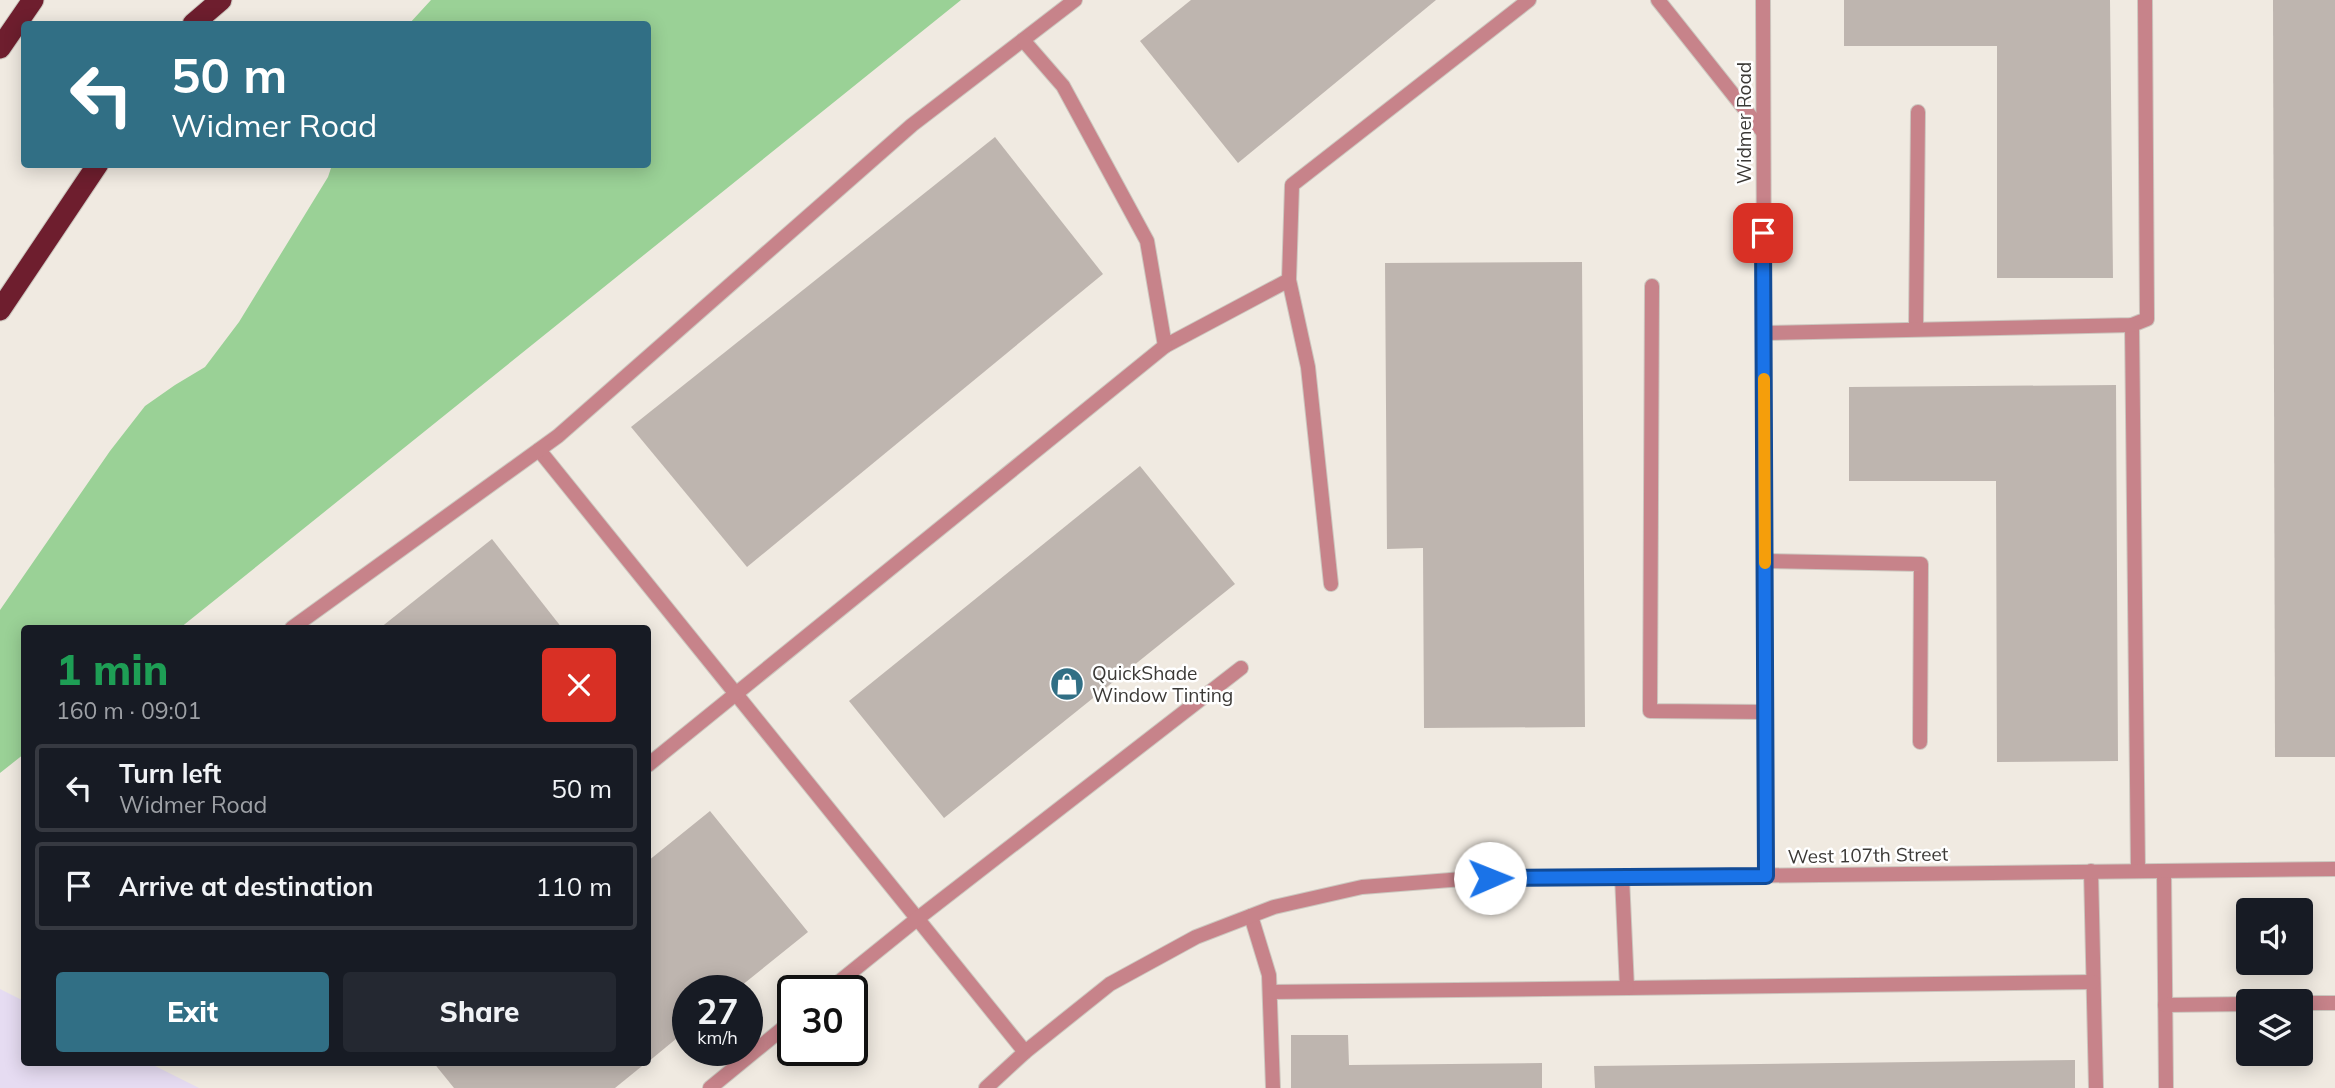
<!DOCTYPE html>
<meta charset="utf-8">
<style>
:root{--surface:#171b24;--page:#242831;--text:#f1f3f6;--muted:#9ea1a6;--line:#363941;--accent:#316f85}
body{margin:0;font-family:Mulish,sans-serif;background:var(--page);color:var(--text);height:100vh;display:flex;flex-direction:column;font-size:26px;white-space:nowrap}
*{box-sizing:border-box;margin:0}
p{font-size:23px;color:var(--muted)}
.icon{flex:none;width:38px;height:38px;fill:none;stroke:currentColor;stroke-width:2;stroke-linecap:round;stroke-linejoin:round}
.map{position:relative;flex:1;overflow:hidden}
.side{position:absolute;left:21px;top:625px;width:630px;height:441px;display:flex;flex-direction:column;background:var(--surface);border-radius:7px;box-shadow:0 4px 18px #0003}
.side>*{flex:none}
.banner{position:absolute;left:21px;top:21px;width:630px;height:147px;border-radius:7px;box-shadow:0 4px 18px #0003;background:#316f85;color:#fff;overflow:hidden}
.controls{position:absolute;left:2236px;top:898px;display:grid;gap:14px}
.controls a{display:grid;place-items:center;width:77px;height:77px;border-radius:7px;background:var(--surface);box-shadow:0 4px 18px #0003;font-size:35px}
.speed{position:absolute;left:672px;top:975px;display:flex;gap:14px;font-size:35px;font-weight:700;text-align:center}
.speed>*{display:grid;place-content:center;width:91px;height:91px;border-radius:50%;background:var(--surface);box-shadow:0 4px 18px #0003;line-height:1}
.speed small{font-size:18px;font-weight:400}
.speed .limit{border:4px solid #111;border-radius:10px;background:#fff;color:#111}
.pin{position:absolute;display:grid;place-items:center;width:60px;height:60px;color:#fff;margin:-30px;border-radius:14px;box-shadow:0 4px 10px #0006}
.me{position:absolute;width:77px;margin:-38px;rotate:89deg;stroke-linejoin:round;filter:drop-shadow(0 0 5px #0008)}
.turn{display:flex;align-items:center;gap:24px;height:147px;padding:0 35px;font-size:32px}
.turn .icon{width:91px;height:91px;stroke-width:2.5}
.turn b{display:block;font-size:49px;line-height:60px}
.round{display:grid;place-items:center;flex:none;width:74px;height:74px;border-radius:7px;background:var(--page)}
.summary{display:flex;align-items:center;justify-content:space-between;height:119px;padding:0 35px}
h1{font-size:42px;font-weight:800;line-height:52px;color:#1e9e55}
.button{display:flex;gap:14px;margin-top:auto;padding:14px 35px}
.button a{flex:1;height:80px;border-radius:7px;background:var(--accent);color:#fff;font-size:28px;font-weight:800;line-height:80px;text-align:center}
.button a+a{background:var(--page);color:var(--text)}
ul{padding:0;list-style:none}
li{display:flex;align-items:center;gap:21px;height:88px;margin:0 14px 10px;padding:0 21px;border:4px solid var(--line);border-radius:7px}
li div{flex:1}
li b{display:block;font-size:26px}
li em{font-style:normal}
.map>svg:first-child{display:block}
.industrial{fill:#e6dcf2}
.green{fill:#9ad196}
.building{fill:#beb5af}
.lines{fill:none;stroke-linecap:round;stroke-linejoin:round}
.service-casing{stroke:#ccc7bf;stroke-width:16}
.minor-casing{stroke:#ccc7bf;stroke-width:16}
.motorway-casing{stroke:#ccc7bf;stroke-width:23}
.service{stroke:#c7838a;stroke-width:14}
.minor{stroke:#c7838a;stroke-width:14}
.motorway{stroke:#6e1e2e;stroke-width:21}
.route-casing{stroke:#114b97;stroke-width:18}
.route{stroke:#1a73e8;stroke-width:12}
.slow{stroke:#f59e0b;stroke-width:12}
.labels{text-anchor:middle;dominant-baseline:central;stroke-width:5;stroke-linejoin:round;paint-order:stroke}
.street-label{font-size:19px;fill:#3b3936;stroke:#fff}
.poi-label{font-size:19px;fill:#3b3936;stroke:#fff;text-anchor:start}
</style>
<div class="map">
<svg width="2335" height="1088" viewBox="0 0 2335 1088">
<rect width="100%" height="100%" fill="#f0eae1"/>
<!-- industrial -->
<path class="industrial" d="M0 989 24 1001V1062H147L199 1088H0Z"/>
<!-- green -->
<path class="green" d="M431 0H961L180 628H24V754L0 773V610L110 451 145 406 175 385 205 367 239 322 328 177 332 165 648 164V24H409Z"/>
<!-- building -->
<g class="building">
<path d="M1191 0H1436L1238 163 1140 41Z"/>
<path d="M1844 0H2110L2113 278H1997V46H1844Z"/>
<path d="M2273 0H2335V757H2275Z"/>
<path d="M995 137 1103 274 747 567 631 427Z"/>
<path d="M1582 262 1585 727 1424 728 1423 548 1387 549 1385 263Z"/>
<path d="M2116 385 2118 761 1997 762 1996 481H1849V387Z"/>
<path d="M1140 466 1235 584 944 818 849 701Z"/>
<path d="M492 539 562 628H380Z"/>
<path d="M710 811 808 932 736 990H688V1029L648 1062V861Z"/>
<path d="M1291 1035H1348L1349 1065 1542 1063V1088H1291Z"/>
<path d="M2075 1060V1088H1595L1594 1066Z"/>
<path d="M433 1062H647L615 1088H454Z"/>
</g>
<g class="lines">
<!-- service casing -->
<g class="service-casing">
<g id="service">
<path d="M1658 0 1763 132"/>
<path d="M1289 280 1308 367 1331 584"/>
<path d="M1652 286 1650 711 1765 712"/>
<path d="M2132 325 2138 871"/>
<path d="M1916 329 1918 112"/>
<path d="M1764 333 2132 325 2147 319 2145 0"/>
<path d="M1165 346 1289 280 1292 185 1529 0"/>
<path d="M539 450 1025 1052"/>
<path d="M1765 561 1921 564 1920 742"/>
<path d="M292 628 558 436 912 125 1075 0"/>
<path d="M648 765 1165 346 1147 241 1063 86 1023 40"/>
<path d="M2091 871 2096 1088"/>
<path d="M2164 871 2166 1088"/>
<path d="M1622 877 1627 988 2093 982"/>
<path d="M1251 916 1269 975 1273 1088"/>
<path d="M829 990 917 919 1241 668"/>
<path d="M1270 992 1627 988"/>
<path d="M2301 1003H2335"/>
<path d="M2165 1005 2249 1004"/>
<path d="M710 1088 793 1020"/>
</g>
</g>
<!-- minor casing -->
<g class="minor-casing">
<g id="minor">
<path d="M1763 0 1766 875"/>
<path d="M986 1088 1025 1052 1110 984 1196 937 1274 907 1362 887 1463 879 2335 869"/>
</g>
</g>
<!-- motorway casing -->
<g class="motorway-casing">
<g id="motorway">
<path d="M193 24 221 0"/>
<path d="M0 48 33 0"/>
<path d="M0 310 98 164"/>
</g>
</g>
<!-- service -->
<use href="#service" class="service"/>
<!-- minor -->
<use href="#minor" class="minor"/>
<!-- motorway -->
<use href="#motorway" class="motorway"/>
</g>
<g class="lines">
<!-- route casing -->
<g class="route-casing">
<path id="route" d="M1490 878 1766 876 1763 233"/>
</g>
<!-- route -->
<use href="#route" class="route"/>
<!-- slow -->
<path class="slow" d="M1764 379 1765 563"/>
</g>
<!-- icons -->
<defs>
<g id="shop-disc" transform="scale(1.75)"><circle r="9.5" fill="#316f85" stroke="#fff"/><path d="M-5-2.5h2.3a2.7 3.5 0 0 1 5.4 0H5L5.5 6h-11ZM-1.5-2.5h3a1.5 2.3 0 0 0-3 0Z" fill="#fff"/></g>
</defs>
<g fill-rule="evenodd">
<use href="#shop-disc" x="1067" y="684"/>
</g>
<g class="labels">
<!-- street labels -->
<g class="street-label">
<text transform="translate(1744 123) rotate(-90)">Widmer Road</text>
<text transform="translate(1868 855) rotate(-1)">West 107th Street</text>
</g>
<!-- poi labels -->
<g class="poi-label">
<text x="1092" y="673">QuickShade<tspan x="1092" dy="22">Window Tinting</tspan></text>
</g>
</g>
</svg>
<div class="controls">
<a><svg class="icon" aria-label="sound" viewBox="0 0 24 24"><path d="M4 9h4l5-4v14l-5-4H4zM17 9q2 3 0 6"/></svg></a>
<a><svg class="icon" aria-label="layers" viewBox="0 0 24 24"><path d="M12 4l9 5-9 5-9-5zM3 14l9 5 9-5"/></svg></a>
</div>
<div class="speed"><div>27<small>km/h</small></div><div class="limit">30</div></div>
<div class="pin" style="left:1763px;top:233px;background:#d93025"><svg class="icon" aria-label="arrive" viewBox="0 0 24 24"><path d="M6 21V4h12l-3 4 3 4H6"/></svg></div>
<svg class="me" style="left:1490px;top:878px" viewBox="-20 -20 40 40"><circle r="19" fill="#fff"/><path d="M0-13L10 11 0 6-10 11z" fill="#1a73e8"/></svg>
<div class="banner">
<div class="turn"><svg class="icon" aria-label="left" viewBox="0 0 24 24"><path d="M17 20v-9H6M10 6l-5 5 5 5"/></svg><div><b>50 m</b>Widmer Road</div></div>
</div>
<section class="side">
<div class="summary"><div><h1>1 min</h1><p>160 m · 09:01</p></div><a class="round" style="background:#d93025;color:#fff"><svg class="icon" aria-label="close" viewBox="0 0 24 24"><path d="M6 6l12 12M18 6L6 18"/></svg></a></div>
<ul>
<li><svg class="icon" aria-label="left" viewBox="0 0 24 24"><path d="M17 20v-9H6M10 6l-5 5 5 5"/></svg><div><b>Turn left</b><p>Widmer Road</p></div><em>50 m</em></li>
<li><svg class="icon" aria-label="arrive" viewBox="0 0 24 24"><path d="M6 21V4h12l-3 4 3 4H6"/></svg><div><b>Arrive at destination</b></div><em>110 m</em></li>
</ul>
<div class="button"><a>Exit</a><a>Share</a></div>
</section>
</div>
